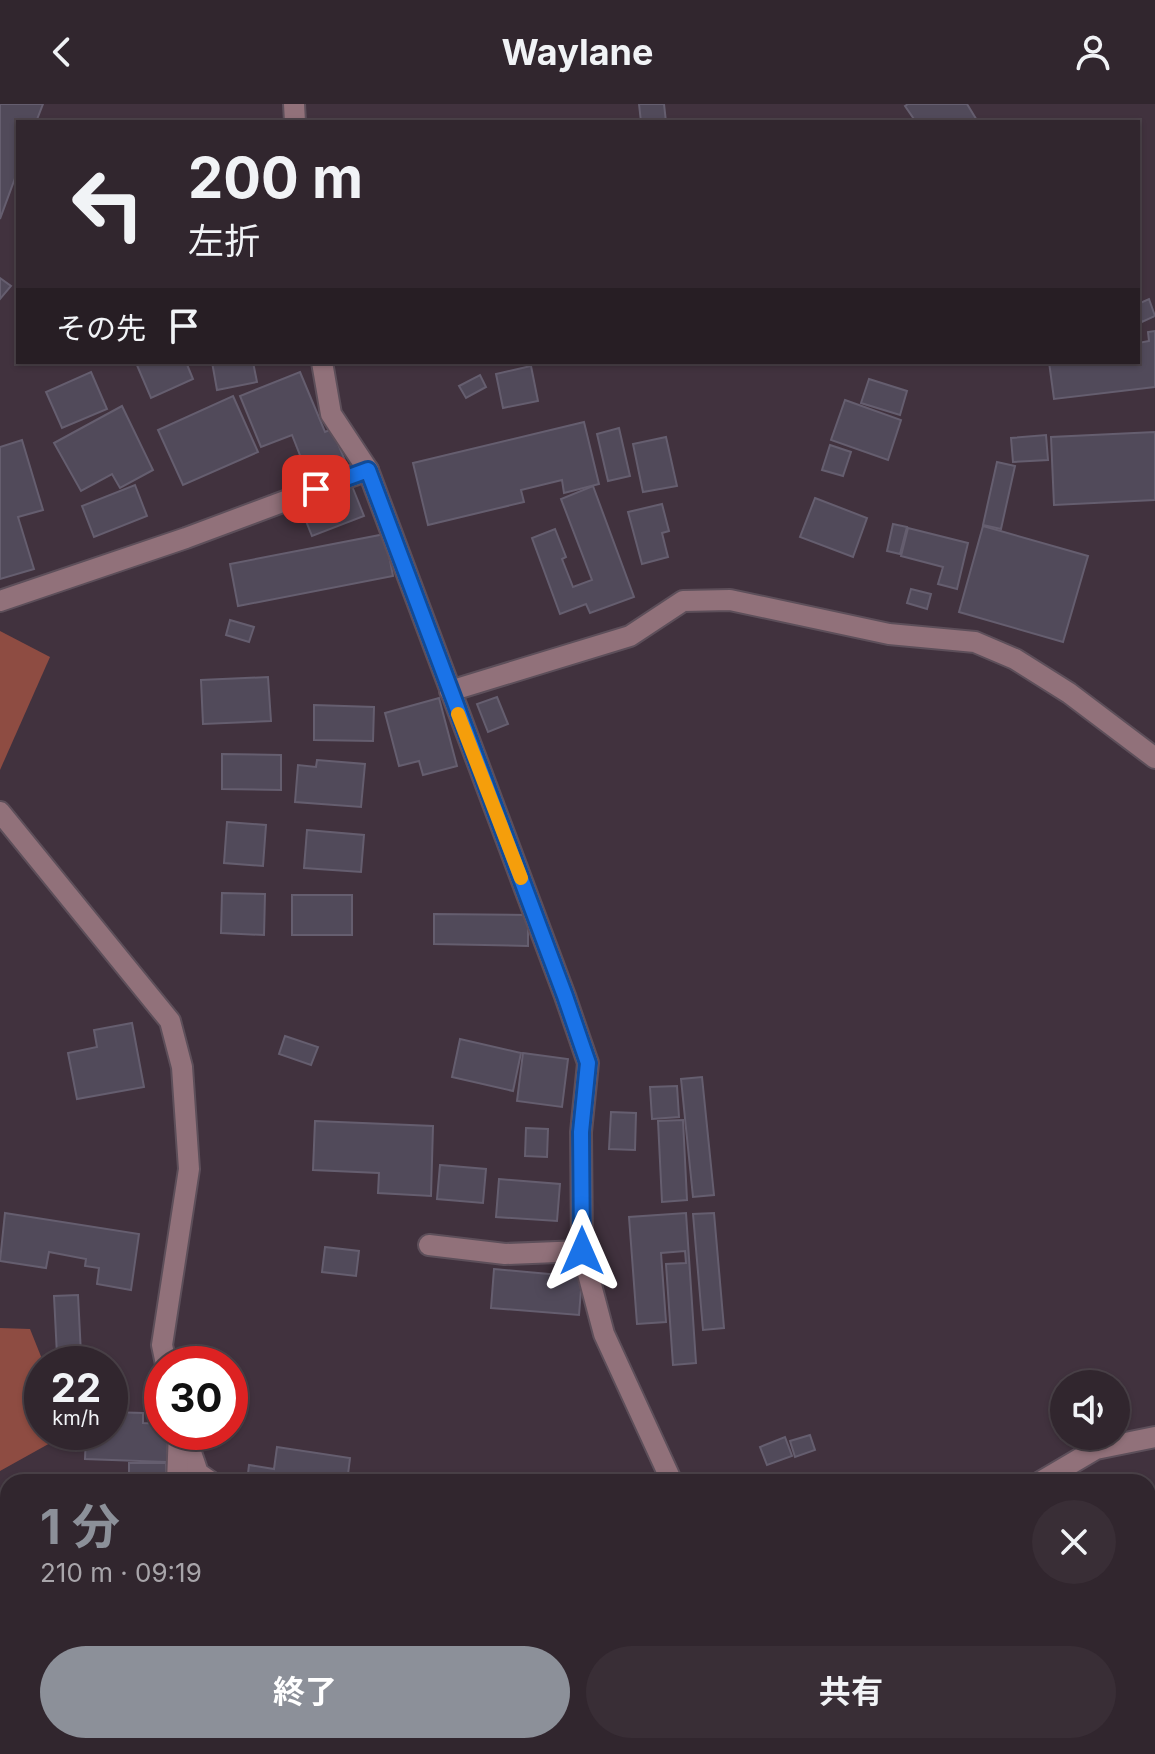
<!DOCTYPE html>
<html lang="ja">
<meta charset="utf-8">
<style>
:root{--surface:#31262e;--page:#392e36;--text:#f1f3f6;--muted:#a8a5aa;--line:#4c434a;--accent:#8c9099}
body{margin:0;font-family:Inter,"Noto Sans JP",sans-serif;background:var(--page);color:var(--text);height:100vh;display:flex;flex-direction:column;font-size:30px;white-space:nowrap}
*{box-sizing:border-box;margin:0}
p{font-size:26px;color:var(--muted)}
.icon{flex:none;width:44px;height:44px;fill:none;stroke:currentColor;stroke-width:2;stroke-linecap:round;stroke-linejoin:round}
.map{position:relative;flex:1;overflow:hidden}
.sheet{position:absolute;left:0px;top:1370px;width:1156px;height:280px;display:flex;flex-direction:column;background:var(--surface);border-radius:24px 24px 0 0;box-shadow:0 2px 6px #0004,0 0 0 2px var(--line)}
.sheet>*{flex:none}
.hud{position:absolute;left:16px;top:16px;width:1124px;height:244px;border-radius:0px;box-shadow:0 2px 6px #0004,0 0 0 2px var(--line);background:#31262e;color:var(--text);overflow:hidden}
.fabs{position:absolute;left:1050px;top:1266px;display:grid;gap:16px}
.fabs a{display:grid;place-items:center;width:80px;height:80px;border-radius:50%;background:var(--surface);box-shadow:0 2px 6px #0004,0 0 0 2px var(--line);font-size:40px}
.speed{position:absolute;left:24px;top:1242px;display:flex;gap:16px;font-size:40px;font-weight:700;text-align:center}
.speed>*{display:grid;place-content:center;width:104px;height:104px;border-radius:50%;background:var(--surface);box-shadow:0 2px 6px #0004,0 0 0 2px var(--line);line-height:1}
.speed small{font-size:20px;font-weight:400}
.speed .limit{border:12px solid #d22;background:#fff;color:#111}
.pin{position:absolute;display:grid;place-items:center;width:68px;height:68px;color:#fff;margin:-34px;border-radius:16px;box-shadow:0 4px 12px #0006}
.me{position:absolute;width:88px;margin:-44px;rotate:0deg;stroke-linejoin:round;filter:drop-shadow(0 0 6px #0008)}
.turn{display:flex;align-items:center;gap:28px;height:168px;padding:0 40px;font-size:36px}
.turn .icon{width:104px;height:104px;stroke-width:2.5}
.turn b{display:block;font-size:56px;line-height:68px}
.then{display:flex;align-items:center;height:76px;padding:0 40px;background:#0003;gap:16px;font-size:30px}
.round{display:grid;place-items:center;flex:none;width:84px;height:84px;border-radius:42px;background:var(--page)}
.summary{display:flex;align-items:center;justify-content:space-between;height:136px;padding:0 40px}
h1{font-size:48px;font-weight:700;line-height:60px;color:var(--accent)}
.action{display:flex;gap:16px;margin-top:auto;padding:16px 40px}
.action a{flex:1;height:92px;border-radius:48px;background:var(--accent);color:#fff;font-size:32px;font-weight:700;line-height:92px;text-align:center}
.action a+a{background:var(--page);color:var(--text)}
header{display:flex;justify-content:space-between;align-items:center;height:104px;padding:0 40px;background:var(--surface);font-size:36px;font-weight:700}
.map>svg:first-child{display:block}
.forest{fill:#8e4c42}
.building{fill:#514a5a;stroke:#655e6f;stroke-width:2}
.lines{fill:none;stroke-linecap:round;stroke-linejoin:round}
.minor-casing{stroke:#5d4f5a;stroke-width:24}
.minor{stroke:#91717a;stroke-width:20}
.route-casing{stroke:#114b97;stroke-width:20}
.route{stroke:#1a73e8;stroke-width:14}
.slow{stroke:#f59e0b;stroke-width:14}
</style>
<header><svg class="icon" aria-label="back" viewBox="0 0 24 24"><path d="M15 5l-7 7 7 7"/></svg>Waylane<svg class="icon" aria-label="person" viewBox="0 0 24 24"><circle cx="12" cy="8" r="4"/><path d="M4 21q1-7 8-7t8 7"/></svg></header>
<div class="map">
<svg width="1155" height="1650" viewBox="0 0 1155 1650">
<rect width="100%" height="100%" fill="#41323e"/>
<!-- forest -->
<g class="forest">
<path d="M0 527 50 553 0 666Z"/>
<path d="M0 1224 30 1225 44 1260 42 1328H70L0 1367Z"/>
<path d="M0 1596 8 1603V1642H34L25 1650H0Z"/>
</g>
<!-- building -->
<g class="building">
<path d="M0 0H43L36 18H18V66L0 115Z"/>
<path d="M639 0H664L666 18H641Z"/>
<path d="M908 0H967L978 18H916L905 2Z"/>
<path d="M0 174 11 182 0 195Z"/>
<path d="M1149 195 1155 212 1142 218 1138 209V200Z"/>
<path d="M1155 227V283L1054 295 1049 258H1138V239L1149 237 1148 228Z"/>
<path d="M186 258 193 275 151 294 136 259Z"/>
<path d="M212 258H253L257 278 217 286Z"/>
<path d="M531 262 538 297 503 304 496 270Z"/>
<path d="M91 268 107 305 62 324 46 288Z"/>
<path d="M300 268 325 328 332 325 346 359 309 374 292 331 261 343 240 292Z"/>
<path d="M480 271 486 283 466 294 459 282Z"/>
<path d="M869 275 907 287 900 311 861 299Z"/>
<path d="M233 292 258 348 183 381 158 326Z"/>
<path d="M845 296 901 316 888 356 831 336Z"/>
<path d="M122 302 153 366 120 384 112 370 81 387 54 339Z"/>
<path d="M584 318 599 380 564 389 562 376 521 386 524 398 428 421 413 359Z"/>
<path d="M619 324 630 372 608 377 597 330Z"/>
<path d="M1155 328V396L1054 401 1051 333Z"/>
<path d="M1046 331 1048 356 1013 358 1011 334Z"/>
<path d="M666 333 677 382 643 388 633 340Z"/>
<path d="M22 336 43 406 18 413 34 465 0 475V343Z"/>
<path d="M830 341 851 348 843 372 822 366Z"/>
<path d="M997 358 1015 362 1001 425 983 421Z"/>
<path d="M135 381 147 412 94 433 82 402Z"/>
<path d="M352 382 364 412 312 432 300 402Z"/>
<path d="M593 382 634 493 590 509 586 500 560 510 532 434 555 425 566 453 562 455 573 483 592 476 561 395Z"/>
<path d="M815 394 867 414 853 453 800 433Z"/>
<path d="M662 400 669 427 662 429 668 453 642 460 628 408Z"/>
<path d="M893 420 907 423 900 450 887 447Z"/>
<path d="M983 422 1088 452 1063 538 959 508Z"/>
<path d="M908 424 968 439 957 485 938 480 943 463 901 452Z"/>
<path d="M385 430 393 472 238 502 230 460Z"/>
<path d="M911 485 931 490 927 505 907 499Z"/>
<path d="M230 516 254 523 249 538 226 531Z"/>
<path d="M268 573 271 617 203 620 201 576Z"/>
<path d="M497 593 508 620 488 628 477 600Z"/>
<path d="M439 594 457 662 423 671 419 657 399 662 385 609Z"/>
<path d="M314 601 374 603 373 637 314 636Z"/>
<path d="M222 650 281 651V686L222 685Z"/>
<path d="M317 656 365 660 361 703 295 698 298 661 316 663Z"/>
<path d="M227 718 266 721 263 762 224 759Z"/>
<path d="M307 726 364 731 361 768 304 764Z"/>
<path d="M222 789 265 790 264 831 221 829Z"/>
<rect x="292" y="791" width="60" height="40"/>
<path d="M434 810 528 811V842L434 840Z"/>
<path d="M132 919 144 983 77 995 68 949 97 943 94 926Z"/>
<path d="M285 932 318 943 311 961 279 950Z"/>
<path d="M460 935 521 949 513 987 452 973Z"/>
<path d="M523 949 568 955 562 1003 517 997Z"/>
<path d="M702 973 714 1091 693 1093 681 975Z"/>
<path d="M677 982 679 1013 652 1015 650 983Z"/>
<path d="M611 1008 636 1009 635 1046 609 1045Z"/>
<path d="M683 1016 687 1096 662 1098 658 1017Z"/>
<path d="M315 1017 433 1022 431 1092 378 1089 379 1069 313 1066Z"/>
<path d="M526 1024 548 1025 547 1053 525 1052Z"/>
<path d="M440 1061 486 1065 483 1099 437 1095Z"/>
<path d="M499 1075 560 1080 557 1117 496 1113Z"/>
<path d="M5 1109 139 1130 131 1186 97 1180 99 1164 85 1162 86 1155 49 1148 46 1164 0 1157Z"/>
<path d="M686 1109 696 1259 673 1261 666 1160 686 1159 685 1147 661 1149 666 1218 637 1220 629 1113Z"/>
<path d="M714 1109 724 1224 703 1226 693 1110Z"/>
<path d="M325 1143 359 1147 356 1172 322 1168Z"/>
<path d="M494 1165 582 1173 579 1211 491 1204Z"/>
<path d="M78 1191 81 1250 57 1251 54 1192Z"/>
<path d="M110 1308 143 1309V1319L162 1320V1328H168L167 1358 85 1355 86 1328H110Z"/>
<path d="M810 1331 815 1346 795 1353 790 1337Z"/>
<path d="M785 1333 792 1352 767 1361 760 1343Z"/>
<path d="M277 1343 350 1354 347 1378H247L249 1361 274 1365Z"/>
<rect x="129" y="1359" width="37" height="19"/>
</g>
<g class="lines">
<!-- minor casing -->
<g class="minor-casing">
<g id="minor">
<path d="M294 0 295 18"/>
<path d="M322 258 331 310 368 366 565 892 588 959 581 1028 582 1147 604 1230 672 1378"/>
<path d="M0 497 186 434 368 366"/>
<path d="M450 587 630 532 683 497 730 496 889 530 975 538 1015 555 1069 589 1155 654"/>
<path d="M0 708 170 917 182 963 189 1065 162 1241 166 1260"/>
<path d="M429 1141 505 1150 582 1147"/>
<path d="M184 1328 198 1369 211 1378"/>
<path d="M177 1378 179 1328"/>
<path d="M1040 1378 1096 1345 1155 1333"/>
<path d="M165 1650V1642"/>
<path d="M740 1650V1642"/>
</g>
</g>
<!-- minor -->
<use href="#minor" class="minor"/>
</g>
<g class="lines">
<!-- route casing -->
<g class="route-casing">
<path id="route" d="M316 385 368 366 565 892 588 959 581 1028 582 1147"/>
</g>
<!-- route -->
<use href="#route" class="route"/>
<!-- slow -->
<path class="slow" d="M458 610 521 774"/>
</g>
</svg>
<div class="fabs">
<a><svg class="icon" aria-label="sound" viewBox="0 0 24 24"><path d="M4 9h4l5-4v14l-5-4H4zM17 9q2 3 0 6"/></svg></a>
</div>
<div class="speed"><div>22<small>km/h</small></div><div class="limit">30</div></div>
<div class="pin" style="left:316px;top:385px;background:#d93025"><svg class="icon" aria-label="arrive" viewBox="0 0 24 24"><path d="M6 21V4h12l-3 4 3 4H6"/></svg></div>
<svg class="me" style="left:582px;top:1147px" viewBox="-20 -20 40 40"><path d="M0-17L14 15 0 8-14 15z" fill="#1a73e8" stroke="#fff" stroke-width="4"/></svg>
<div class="hud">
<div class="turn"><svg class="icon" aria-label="left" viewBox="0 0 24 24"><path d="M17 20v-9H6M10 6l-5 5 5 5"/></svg><div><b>200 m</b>左折</div></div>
<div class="then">その先<svg class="icon" aria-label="arrive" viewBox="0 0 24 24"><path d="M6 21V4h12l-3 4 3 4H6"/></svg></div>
</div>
<section class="sheet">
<div class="summary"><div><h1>1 分</h1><p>210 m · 09:19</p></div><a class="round"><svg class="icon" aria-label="close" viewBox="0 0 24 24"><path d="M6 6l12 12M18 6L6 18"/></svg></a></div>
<div class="action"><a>終了</a><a>共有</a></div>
</section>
</div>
